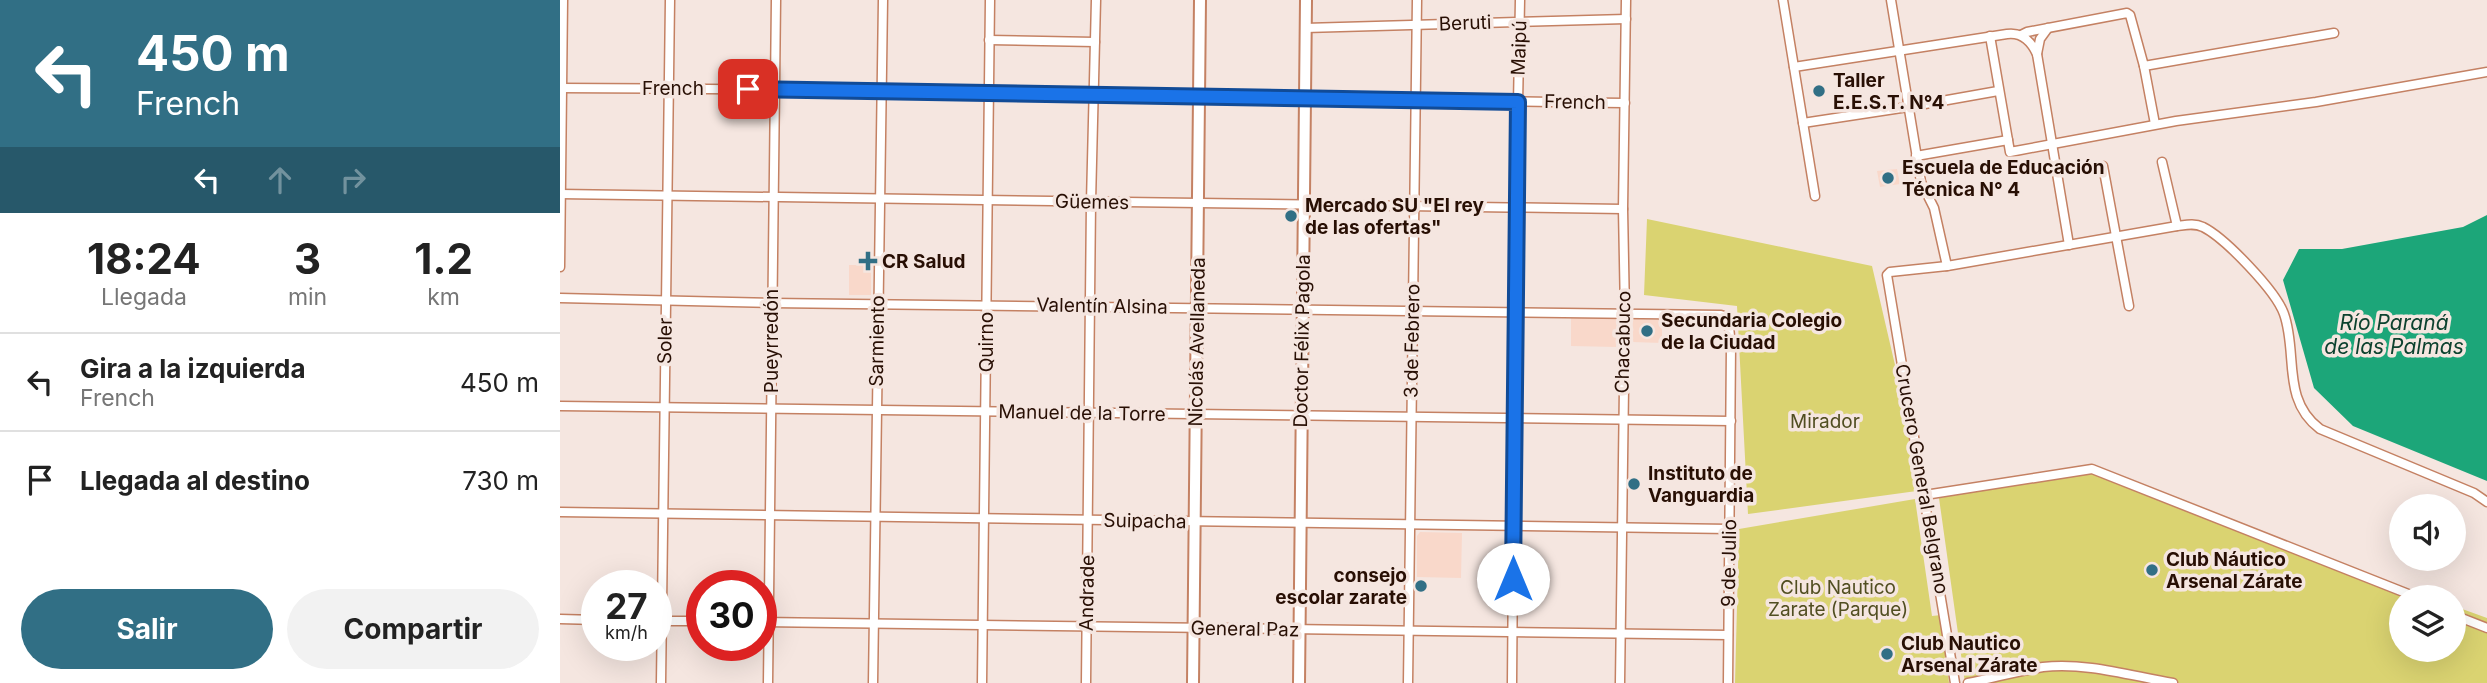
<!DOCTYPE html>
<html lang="es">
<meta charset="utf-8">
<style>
:root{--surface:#fff;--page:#f2f2f2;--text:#222;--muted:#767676;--line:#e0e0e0;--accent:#316f85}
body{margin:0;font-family:Inter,sans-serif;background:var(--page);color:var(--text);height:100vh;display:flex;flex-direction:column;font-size:26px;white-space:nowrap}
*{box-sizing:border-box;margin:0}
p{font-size:23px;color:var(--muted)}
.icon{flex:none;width:38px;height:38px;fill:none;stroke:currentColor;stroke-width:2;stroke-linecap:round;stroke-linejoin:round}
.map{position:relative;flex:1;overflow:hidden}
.drawer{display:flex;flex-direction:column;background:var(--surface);width:560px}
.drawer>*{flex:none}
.banner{background:#316f85;color:#fff;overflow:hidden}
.buttons{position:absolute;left:1829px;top:494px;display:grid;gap:14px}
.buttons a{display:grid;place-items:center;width:77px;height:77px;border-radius:50%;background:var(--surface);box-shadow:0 7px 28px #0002;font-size:35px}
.speed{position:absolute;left:21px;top:570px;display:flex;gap:14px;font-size:35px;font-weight:700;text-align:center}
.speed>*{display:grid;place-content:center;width:91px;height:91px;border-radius:50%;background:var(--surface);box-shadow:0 7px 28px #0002;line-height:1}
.speed small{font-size:18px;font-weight:400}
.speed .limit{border:10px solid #d22;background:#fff;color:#111}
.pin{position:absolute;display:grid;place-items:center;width:60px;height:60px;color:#fff;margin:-30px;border-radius:14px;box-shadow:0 4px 10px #0006}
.me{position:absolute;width:77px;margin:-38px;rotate:0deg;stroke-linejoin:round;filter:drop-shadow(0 0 5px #0008)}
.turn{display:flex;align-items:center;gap:24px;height:147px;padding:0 21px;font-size:32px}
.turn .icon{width:91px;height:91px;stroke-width:2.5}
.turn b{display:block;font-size:49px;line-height:60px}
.lanes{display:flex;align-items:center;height:66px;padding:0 21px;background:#0003;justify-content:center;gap:35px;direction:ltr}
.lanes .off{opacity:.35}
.eta{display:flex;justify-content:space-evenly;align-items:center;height:119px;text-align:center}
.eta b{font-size:42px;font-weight:700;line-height:49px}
.cta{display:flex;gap:14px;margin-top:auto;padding:14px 21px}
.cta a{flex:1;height:80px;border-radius:42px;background:var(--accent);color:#fff;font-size:28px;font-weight:700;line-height:80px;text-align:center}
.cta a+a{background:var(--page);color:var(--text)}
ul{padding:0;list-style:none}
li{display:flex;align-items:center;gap:21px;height:98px;padding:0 21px;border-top:2px solid var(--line)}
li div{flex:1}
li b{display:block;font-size:26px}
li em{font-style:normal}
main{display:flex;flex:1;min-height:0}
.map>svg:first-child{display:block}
.built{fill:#f9d8ca}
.green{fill:#dad371}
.water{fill:#1ca679}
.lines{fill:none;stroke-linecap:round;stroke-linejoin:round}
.street-casing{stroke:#c48163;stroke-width:11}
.secondary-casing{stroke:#c48163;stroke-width:14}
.street{stroke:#fff;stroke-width:8}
.secondary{stroke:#fff;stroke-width:10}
.route-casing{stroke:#114b97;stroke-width:18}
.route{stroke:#1a73e8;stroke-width:12}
.poi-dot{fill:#316f85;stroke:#f5e6e0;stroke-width:2.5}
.labels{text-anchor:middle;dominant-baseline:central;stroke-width:7;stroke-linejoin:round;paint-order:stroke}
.street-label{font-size:19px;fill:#280f04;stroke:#f5e6e0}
.poi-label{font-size:19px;font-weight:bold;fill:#280f04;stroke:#f5e6e0;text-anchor:start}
.park-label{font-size:19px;fill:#514e21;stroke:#f5e6e0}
.water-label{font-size:21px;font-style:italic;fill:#0d422f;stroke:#f5e6e0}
</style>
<main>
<section class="drawer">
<div class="banner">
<div class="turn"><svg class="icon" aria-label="left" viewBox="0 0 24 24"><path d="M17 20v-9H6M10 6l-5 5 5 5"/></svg><div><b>450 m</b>French</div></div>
<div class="lanes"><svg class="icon" aria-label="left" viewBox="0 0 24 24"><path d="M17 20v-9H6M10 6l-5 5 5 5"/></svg><svg class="icon off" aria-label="ahead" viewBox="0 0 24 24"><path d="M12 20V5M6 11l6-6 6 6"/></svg><svg class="icon off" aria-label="right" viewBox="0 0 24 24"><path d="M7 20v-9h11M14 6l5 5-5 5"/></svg></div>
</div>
<div class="eta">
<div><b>18:24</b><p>Llegada</p></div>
<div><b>3</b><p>min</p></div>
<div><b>1.2</b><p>km</p></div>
</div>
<ul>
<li><svg class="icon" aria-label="left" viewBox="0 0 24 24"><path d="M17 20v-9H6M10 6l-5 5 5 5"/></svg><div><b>Gira a la izquierda</b><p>French</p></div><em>450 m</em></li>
<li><svg class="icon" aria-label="arrive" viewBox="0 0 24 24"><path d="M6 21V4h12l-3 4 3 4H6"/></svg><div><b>Llegada al destino</b></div><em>730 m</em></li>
</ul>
<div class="cta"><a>Salir</a><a>Compartir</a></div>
</section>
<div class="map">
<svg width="1927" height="683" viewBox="0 0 1927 683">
<rect width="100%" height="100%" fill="#f5e6e0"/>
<!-- built -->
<g class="built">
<path d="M1337 169 1340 184 1320 187 1317 171Z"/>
<rect x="289" y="265" width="22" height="30"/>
<path d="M1011 318H1057L1056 347 1011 346Z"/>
<path d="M1073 319 1102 320V343L1072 342Z"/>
<path d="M860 532 902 533 901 578 857 577V536Z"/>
</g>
<!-- green -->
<g class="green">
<path d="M1087 219 1312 266 1364 490 1188 514 1177 306 1084 295Z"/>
<path d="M1530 472 1868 597H1841V649H1894V606L1927 618V683H1405L1379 498Z"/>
<path d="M1355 499 1372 616 1381 615 1389 683H1175L1179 529Z"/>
</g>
<!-- water -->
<path class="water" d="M1927 215V481L1793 426 1754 388 1723 280 1739 249H1782L1903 227Z"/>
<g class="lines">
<!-- street casing -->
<g class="street-casing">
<g id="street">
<path d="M1223 0 1255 196"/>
<path d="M1331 0 1361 182 1374 208 1387 266"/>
<path d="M745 28 1066 19"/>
<path d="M1461 35 1467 32 1567 13 1570 15 1584 66 1595 124"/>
<path d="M1430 36 1450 152 1616 121 1756 102 1927 72"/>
<path d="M429 40 535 42"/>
<path d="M1477 54 1480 39 1488 28"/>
<path d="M1584 66 1774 33"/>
<path d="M1234 67 1447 34C1462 32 1471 41 1477 54L1509 245"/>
<path d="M0 88C355 89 710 98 1065 103"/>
<path d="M1243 123 1348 107 1438 91"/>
<path d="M1356 156 1448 140"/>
<path d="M1602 162 1617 226"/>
<path d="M1543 166 1569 306"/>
<path d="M0 194 1063 209"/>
<path d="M0 267 3 0"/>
<path d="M0 298 211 303 1161 315 1168 317 1171 346 1168 683"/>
<path d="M0 406 1171 421"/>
<path d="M1365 495 1532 469 1856 597"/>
<path d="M0 512 1170 529"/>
<path d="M1894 615 1927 628"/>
<path d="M0 619 37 620"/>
<path d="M96 621H142"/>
<path d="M201 622 1168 635"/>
<path d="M101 683 110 0"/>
<path d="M208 683 216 0"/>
<path d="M313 683 323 0"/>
<path d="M422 683 430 0"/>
<path d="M526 683 531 202 536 0"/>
<path d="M848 683 857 0"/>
<path d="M952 683 956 208 960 0"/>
<path d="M1060 683 1065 313 1063 209 1066 0"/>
<path d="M1395 683 1327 275 1330 272 1387 266 1617 226C1626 225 1634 223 1643 227 1665 238 1716 291 1724 314 1738 353 1721 400 1760 429L1914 493 1927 502"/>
<path d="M1408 683C1433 678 1458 671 1483 667 1526 662 1571 676 1613 683"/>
</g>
</g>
<!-- secondary casing -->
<g class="secondary-casing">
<g id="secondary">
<path d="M633 683 640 0"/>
<path d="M739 683 746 0"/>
</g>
</g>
<!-- street -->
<use href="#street" class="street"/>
<!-- secondary -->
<use href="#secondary" class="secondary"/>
</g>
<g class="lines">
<!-- route casing -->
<g class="route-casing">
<path id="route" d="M188 89 958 102 953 579"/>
</g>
<!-- route -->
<use href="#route" class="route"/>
</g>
<!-- markers -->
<g class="poi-dot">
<circle cx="1259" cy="91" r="7"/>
<circle cx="1328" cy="178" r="7"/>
<circle cx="731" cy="216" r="7"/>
<path d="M304.5 250.5h7v7h7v7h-7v7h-7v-7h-7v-7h7z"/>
<circle cx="1087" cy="331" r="7"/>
<circle cx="1074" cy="484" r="7"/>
<circle cx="1592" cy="570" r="7"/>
<circle cx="861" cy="586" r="7"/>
<circle cx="1327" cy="654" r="7"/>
</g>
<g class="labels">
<!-- street labels -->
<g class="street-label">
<text transform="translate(905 23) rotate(-2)">Beruti</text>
<text transform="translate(959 48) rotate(-88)">Maipú</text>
<text x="113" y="88">French</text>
<text transform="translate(1015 102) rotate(1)">French</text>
<text transform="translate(532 202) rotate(1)">Güemes</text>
<text transform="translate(542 306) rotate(1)">Valentín Alsina</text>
<text transform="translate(105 341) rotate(-89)">Soler</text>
<text transform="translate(211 341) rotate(-90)">Pueyrredón</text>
<text transform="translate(317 341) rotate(-89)">Sarmiento</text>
<text transform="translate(742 341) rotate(-89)">Doctor Félix Pagola</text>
<text transform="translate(852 341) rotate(-89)">3 de Febrero</text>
<text transform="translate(426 342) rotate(-90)">Quirno</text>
<text transform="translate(637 342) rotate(-89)">Nicolás Avellaneda</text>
<text transform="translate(1063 342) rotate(-89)">Chacabuco</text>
<text transform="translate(522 413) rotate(1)">Manuel de la Torre</text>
<text transform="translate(1362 479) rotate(80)">Crucero General Belgrano</text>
<text transform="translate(585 521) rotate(1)">Suipacha</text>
<text transform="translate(1169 563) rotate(-89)">9 de Julio</text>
<text transform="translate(527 593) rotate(-89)">Andrade</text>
<text transform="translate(685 629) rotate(1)">General Paz</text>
</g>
<!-- poi labels -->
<g class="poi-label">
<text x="1273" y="80">Taller<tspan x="1273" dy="22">E.E.S.T. N°4</tspan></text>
<text x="1342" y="167">Escuela de Educación<tspan x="1342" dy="22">Técnica N° 4</tspan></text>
<text x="745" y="205">Mercado SU "El rey<tspan x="745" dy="22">de las ofertas"</tspan></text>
<text x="322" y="261">CR Salud</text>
<text x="1101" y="320">Secundaria Colegio<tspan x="1101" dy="22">de la Ciudad</tspan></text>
<text x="1088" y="473">Instituto de<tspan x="1088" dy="22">Vanguardia</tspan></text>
<text x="1606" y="559">Club Náutico<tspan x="1606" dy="22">Arsenal Zárate</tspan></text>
<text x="847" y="575" text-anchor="end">consejo<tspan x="847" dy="22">escolar zarate</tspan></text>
<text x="1341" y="643">Club Nautico<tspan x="1341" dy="22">Arsenal Zárate</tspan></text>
</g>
<!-- park labels -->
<g class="park-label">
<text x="1265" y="421">Mirador</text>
<text x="1278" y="587">Club Nautico<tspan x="1278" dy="22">Zarate (Parque)</tspan></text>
</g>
<!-- water labels -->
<g class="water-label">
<text x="1834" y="322">Río Paraná<tspan x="1834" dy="24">de las Palmas</tspan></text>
</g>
</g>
</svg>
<div class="buttons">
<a><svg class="icon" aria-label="sound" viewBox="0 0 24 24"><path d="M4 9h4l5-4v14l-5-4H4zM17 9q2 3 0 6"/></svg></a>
<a><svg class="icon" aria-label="layers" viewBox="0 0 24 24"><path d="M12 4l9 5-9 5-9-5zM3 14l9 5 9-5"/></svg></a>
</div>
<div class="speed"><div>27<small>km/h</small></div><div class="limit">30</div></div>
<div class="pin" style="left:188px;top:89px;background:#d93025"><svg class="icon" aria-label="arrive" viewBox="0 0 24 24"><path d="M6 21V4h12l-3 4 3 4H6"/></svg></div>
<svg class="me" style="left:953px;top:579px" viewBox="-20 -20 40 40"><circle r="19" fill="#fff"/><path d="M0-13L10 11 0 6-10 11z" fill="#1a73e8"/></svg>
</div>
</main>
